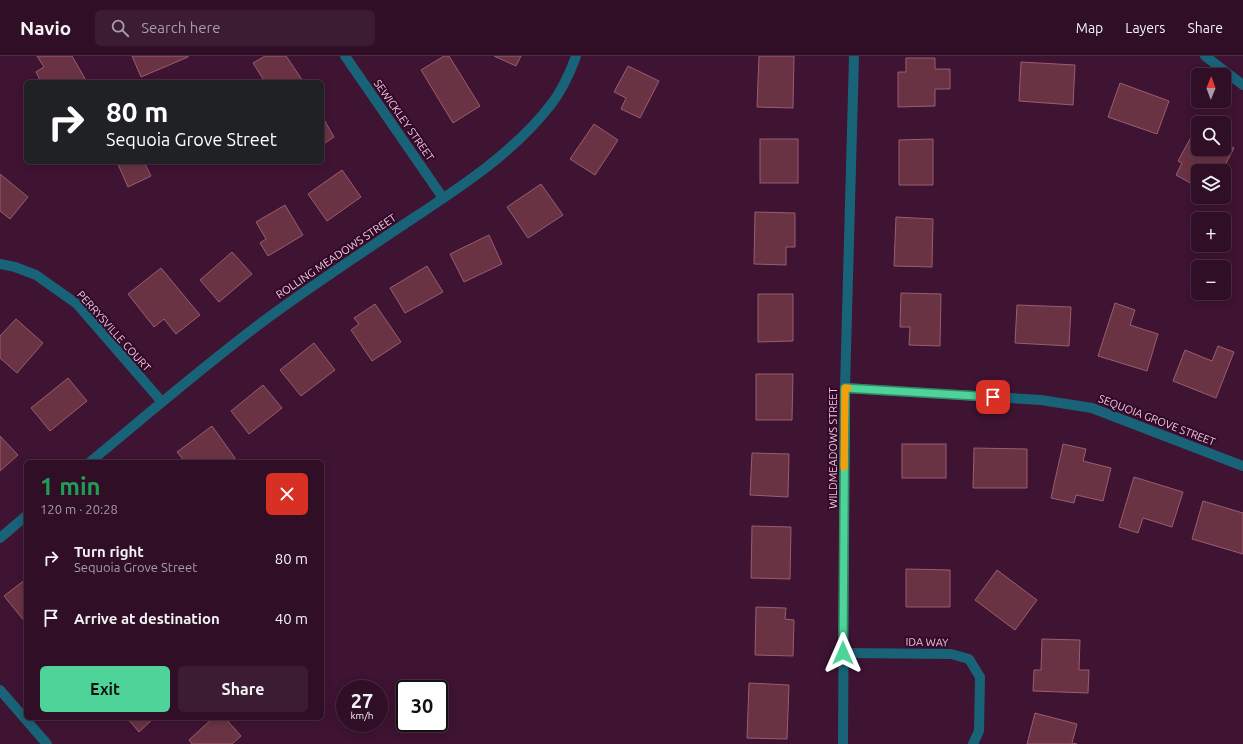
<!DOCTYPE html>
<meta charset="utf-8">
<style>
:root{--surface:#2f0e26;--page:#3b1c32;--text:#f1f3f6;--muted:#a79ca7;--line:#4a2e43;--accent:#4ed399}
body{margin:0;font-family:Ubuntu,sans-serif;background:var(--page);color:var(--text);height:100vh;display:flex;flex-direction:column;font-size:15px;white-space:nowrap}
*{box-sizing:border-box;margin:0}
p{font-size:13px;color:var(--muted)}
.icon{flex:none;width:22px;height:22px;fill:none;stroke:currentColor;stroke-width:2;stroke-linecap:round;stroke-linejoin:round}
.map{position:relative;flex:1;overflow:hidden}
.details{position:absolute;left:24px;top:404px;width:300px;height:260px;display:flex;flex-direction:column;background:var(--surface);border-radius:6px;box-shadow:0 2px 10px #0003,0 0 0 1px var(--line)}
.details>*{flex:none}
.banner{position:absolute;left:24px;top:24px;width:300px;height:84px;border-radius:6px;box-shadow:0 2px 10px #0003,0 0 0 1px var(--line);background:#202124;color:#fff;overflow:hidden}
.needle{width:26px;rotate:1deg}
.buttons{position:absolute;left:1191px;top:12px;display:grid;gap:8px}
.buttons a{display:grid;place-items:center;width:40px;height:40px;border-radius:6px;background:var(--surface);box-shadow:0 2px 10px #0003,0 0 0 1px var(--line);font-size:20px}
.speed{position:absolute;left:336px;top:624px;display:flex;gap:8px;font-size:20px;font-weight:700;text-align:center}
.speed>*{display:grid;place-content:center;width:52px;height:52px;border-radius:50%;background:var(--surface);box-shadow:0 2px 10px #0003,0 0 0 1px var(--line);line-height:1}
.speed small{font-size:10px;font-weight:400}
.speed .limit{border:2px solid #111;border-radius:6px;background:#fff;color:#111}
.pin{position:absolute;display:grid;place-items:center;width:34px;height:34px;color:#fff;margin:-17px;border-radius:8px;box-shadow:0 2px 6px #0006}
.me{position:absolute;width:44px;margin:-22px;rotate:0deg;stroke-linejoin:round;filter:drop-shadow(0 0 3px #0008)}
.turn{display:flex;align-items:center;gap:14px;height:84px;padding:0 16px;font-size:18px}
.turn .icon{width:52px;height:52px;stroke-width:2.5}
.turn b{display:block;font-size:28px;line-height:34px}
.round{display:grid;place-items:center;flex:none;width:42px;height:42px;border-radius:6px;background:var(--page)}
.summary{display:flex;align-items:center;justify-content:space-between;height:68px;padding:0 16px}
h1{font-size:24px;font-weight:700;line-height:30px;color:#1e9e55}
.action{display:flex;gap:8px;margin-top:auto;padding:8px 16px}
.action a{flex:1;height:46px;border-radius:6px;background:var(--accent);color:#111;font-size:16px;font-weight:700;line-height:46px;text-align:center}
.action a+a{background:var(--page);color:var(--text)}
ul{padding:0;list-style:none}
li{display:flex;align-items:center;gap:12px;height:60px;padding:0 16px}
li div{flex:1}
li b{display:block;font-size:15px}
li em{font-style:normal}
header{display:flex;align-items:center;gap:24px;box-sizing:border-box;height:56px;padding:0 20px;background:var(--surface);border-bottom:1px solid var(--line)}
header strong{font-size:19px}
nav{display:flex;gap:22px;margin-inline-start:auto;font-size:14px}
.search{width:280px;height:36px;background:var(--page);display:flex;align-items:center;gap:10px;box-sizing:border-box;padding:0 14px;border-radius:6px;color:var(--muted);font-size:15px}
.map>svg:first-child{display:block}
.building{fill:#6a3344;stroke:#995d6f}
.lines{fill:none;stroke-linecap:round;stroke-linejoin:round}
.street{stroke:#196378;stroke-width:10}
.route-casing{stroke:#338963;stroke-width:10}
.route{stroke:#4ed399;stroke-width:7}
.slow{stroke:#f59e0b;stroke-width:7}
.labels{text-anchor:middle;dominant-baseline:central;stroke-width:4;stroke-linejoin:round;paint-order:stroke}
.street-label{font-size:11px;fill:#e9cbdd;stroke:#340828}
</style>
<header>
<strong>Navio</strong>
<div class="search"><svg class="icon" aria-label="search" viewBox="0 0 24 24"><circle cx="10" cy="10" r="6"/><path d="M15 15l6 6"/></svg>Search here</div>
<nav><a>Map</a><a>Layers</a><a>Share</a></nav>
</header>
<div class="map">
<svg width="1243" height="688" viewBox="0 0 1243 688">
<rect width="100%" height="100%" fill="#3f1332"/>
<!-- building -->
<g class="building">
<path d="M37 0H72L87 26H41L36 16 44 11Z"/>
<path d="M132 0H188V1L141 21Z"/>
<path d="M265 0H286L303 25 265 26 253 7Z"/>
<path d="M444 0H449L480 50 453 67 421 14Z"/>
<path d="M494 0H521L516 10Z"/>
<path d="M759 0H794L793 52 757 51Z"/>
<path d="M906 2H935V13H950V33H935V50L898 51V16H906Z"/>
<path d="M1021 6 1075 9 1073 49 1019 45Z"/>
<path d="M628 10 659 25 640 62 621 53 626 42 614 36Z"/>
<path d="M1120 27 1169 45 1157 78 1108 61Z"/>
<path d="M322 60 334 81 322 89Z"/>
<path d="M594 68 618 84 595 119 570 103Z"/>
<path d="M1196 72 1198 73V93H1224V87L1234 92 1222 115H1198L1192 128 1176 119 1182 107 1178 105Z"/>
<rect x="760" y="83" width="38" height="44"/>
<path d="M933 83V129H899V84Z"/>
<path d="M117 106H144L151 120 128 131Z"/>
<path d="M342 114 361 141 327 165 308 138Z"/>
<path d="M0 118 28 141 10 163 0 155Z"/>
<path d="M541 128 563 159 528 182 507 151Z"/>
<path d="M285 149 303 179 268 200 260 187 266 183 256 166Z"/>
<path d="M755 156 795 157V191H786V209L754 208Z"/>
<path d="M896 161 933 163 932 211 894 210Z"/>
<path d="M489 179 502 208 464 226 450 198Z"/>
<path d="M232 196 252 218 219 246 200 224Z"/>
<path d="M427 210 443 236 405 257 390 232Z"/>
<path d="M161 212 200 259 176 278 164 263 154 271 128 238Z"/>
<path d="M901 237 941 238 940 290 909 289 910 271H900Z"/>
<path d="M758 238H793V285L758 286Z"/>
<path d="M1115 247 1135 254 1130 269 1158 278 1147 315 1098 300Z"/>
<path d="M375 248 401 286 372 305 351 274 359 268 354 262Z"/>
<path d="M1017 249 1071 251 1069 290 1015 287Z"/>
<path d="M16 263 43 287 17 317 0 302V280Z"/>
<path d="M314 287 335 314 301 340 280 314Z"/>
<path d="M1218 290 1234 296 1216 342 1173 325 1185 294 1212 305Z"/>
<path d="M756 318H793L792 364H756Z"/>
<path d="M68 322 87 345 50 375 31 352Z"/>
<path d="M263 329 282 352 249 378 231 355Z"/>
<path d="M212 370 235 402 230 406H185L177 396Z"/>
<path d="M0 380 18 399 0 415Z"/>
<rect x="902" y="388" width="44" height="34"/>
<path d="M1063 388 1086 393 1083 405 1111 412 1103 445 1076 439 1074 447 1051 442Z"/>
<path d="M974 392 1027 393V432H973Z"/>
<path d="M752 397 789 398 788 441 750 439Z"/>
<path d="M1134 421 1183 436 1172 471 1143 462 1138 477 1119 471Z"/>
<path d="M1203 445 1243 457V498L1192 483Z"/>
<path d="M752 470 791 471 790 523 751 522Z"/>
<path d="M906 513 950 514V551H906Z"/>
<path d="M997 514 1037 544 1015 574 975 544Z"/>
<path d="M26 523V567L4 540Z"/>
<path d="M756 551 786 552 785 563 794 564 793 600 755 599Z"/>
<path d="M1042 583 1080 584 1079 614H1089L1088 637 1033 635 1034 614H1041Z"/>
<path d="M749 627 789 629 787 683 747 682Z"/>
<path d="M1035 657 1077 668 1072 687 1077 688H1027Z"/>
<path d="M127 662H154L139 676Z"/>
<path d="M213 662H225L241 680 232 688H192L189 684Z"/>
</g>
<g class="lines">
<!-- street -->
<g class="street">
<path d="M345 0 443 142"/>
<path d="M1205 0 1243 29"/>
<path d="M0 208 15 211 36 219 77 248 162 346"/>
<path d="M845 332 1041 344 1092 352 1243 410"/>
<path d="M90 406C148 358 205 309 265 264 307 233 351 204 394 175 448 139 509 102 549 51 560 38 571 15 576 0"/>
<path d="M0 482 26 460"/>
<path d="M843 597 951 598 969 603 980 621 979 675 973 688"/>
<path d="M0 634 47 688"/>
<path d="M843 688 845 332 854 0"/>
</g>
</g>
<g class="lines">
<!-- route casing -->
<g class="route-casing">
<path id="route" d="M843 597 845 332 993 341"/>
</g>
<!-- route -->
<use href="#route" class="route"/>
<!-- slow -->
<path class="slow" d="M844 411 845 332H848"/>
</g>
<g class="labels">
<!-- street labels -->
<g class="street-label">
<text transform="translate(404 64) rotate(55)">SEWICKLEY STREET</text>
<text transform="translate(336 200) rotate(-34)">ROLLING MEADOWS STREET</text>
<text transform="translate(114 275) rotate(48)">PERRYSVILLE COURT</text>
<text transform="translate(1157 364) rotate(21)">SEQUOIA GROVE STREET</text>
<text transform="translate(833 392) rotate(-90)">WILDMEADOWS STREET</text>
<text transform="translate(927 586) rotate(1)">IDA WAY</text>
</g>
</g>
</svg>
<div class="buttons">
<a><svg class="needle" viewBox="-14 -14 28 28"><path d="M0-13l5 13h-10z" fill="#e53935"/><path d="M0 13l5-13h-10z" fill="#a79ca7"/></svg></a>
<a><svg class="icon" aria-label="search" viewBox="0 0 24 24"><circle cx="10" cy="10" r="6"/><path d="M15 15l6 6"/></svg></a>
<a><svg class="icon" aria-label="layers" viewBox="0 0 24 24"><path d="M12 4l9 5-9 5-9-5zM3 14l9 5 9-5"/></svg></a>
<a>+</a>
<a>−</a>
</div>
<div class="speed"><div>27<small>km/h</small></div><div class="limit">30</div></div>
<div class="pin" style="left:993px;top:341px;background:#d93025"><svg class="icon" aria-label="arrive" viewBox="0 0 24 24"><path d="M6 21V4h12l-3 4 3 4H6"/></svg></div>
<svg class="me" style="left:843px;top:597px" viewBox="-20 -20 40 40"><path d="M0-17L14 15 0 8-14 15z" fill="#4ed399" stroke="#fff" stroke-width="4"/></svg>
<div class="banner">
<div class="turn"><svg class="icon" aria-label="right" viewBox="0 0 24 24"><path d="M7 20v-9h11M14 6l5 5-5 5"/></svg><div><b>80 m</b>Sequoia Grove Street</div></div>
</div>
<section class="details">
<div class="summary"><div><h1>1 min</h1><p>120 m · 20:28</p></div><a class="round" style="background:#d93025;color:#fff"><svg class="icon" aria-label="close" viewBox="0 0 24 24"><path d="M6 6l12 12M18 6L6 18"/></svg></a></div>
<ul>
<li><svg class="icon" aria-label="right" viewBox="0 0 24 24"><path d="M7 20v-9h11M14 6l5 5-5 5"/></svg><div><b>Turn right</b><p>Sequoia Grove Street</p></div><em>80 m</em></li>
<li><svg class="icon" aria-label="arrive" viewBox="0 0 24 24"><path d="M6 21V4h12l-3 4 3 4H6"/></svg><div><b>Arrive at destination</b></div><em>40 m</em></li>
</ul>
<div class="action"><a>Exit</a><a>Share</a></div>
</section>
</div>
